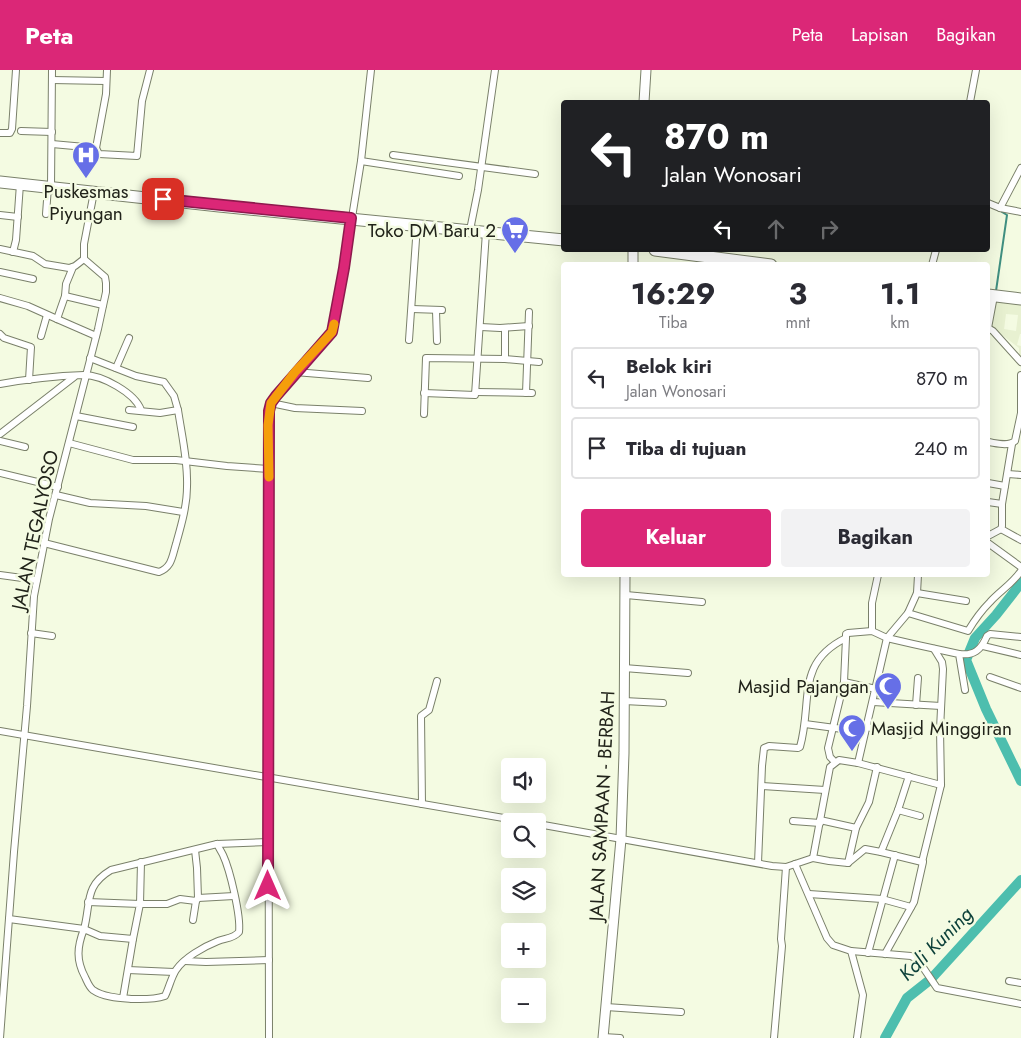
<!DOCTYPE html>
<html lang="id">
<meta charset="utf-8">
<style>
:root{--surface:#fff;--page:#f2f2f3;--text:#2b2b33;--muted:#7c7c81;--line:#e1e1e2;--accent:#db2777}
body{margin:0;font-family:Jost,sans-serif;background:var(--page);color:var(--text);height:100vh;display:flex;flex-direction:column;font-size:19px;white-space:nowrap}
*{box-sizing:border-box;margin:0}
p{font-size:16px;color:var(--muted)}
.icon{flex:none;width:28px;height:28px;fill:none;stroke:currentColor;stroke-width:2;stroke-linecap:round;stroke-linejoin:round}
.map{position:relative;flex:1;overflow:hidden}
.details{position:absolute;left:561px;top:192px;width:429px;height:315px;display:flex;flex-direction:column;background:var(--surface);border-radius:5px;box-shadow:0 5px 20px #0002}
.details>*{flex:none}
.guide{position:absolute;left:561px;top:30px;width:429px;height:152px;border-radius:5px;box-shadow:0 5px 20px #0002;background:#202124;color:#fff;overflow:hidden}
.controls{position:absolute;left:501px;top:688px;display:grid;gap:10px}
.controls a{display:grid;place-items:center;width:45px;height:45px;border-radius:5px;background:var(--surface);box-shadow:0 5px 20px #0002;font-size:25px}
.pin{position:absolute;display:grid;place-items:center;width:42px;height:42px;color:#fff;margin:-21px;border-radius:10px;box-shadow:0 2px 8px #0006}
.me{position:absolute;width:55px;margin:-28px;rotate:0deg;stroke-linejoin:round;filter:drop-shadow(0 0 4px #0008)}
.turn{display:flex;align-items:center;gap:18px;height:105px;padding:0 20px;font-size:22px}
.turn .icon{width:65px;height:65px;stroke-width:2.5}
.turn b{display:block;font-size:35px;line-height:42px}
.lanes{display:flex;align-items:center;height:48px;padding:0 20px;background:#0003;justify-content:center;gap:25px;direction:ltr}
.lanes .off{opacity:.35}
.eta{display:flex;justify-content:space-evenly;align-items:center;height:85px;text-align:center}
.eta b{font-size:30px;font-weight:700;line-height:35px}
.action{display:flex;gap:10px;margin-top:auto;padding:10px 20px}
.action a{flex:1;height:58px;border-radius:5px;background:var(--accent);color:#fff;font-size:20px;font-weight:700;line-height:58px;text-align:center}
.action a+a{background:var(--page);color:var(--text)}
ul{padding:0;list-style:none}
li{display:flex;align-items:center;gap:15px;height:62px;margin:0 10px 8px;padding:0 10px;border:2px solid var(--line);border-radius:5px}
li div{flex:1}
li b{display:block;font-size:19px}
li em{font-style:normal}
header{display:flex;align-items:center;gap:30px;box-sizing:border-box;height:70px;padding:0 25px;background:var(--accent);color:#fff}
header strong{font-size:24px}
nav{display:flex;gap:28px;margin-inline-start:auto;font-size:18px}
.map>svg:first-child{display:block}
.built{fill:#e8f1d1;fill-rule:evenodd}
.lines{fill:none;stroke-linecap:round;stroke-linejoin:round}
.stream{stroke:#409082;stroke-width:2}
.river{stroke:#4dbeae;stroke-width:10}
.street-casing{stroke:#7a806a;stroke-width:8}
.secondary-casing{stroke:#7a806a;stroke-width:11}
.highway-casing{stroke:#7a806a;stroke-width:13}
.street{stroke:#fff;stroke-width:6}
.secondary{stroke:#fff;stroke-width:9}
.highway{stroke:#fff;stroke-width:11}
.route-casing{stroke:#8e194d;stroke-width:12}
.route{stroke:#db2777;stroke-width:9}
.slow{stroke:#f59e0b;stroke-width:9}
.labels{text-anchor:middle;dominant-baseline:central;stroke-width:5;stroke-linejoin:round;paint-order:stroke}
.poi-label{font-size:19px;fill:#21231a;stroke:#f4fbe2;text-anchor:end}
.street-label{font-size:19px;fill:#21231a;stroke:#f4fbe2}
.water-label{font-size:20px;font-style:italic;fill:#0d413a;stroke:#f4fbe2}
</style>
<header>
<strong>Peta</strong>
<nav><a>Peta</a><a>Lapisan</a><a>Bagikan</a></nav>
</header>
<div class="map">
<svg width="1021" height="968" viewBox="0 0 1021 968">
<rect width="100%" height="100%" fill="#f4fbe2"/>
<!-- built -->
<path class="built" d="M996 231 1021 234V264H1020L1017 275 1021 276V286H1019V278L992 257ZM1006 244 1018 245 1016 261 1004 259Z"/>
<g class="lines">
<!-- stream -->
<path class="stream" d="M996 221 1007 145 1002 142"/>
<!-- river -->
<g class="river">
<path d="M1021 513 996 545 975 568 966 590 986 639 1021 711"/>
<path d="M885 968 907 928 931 909 1021 810"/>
</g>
<!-- street casing -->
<g class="street-casing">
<g id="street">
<path d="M52 10 106 11"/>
<path d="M970 32 976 0"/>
<path d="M21 61 52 62"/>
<path d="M0 63H10L12 59 16 0"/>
<path d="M52 74 96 78 99 84 137 86 142 31 150 0"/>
<path d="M96 78 106 24 107 0"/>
<path d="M393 85 535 104"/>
<path d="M361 91 459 106"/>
<path d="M51 117 52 0"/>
<path d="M988 133 1000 138 1021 142"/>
<path d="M1000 138 1021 98"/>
<path d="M46 144 48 117"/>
<path d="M0 145 18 147"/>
<path d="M470 160 478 120 495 0"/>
<path d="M0 179 33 186 45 194 69 198 75 196 84 189"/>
<path d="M13 182 16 170 20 114"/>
<path d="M932 195 936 180"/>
<path d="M73 197 66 214 65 226 57 249 96 266"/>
<path d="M0 202 33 209"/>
<path d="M65 226 103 235"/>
<path d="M0 228 28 236 57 249"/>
<path d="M412 239 442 240"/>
<path d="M436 241 437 271"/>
<path d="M481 257 500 258 529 256"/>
<path d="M505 258V289"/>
<path d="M988 258 993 261 1021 292"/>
<path d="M988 258 994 226"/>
<path d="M0 264 4 268 31 277 29 310"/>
<path d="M41 266 47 245"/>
<path d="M409 270 417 155"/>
<path d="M90 288 136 306 164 312 174 326 178 340 160 343 129 340"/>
<path d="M116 298 129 268"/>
<path d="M295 302 368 308"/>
<path d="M0 314C28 309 56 306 84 305 102 305 135 323 141 340"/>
<path d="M476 322 532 323"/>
<path d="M424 323 475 325 486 162"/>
<path d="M526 323 529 242"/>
<path d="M271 333 295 338 362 341"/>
<path d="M424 344 426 288 505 289 539 292"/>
<path d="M76 346 133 357"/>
<path d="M0 364 74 307"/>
<path d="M0 371 25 377"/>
<path d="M988 372C996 373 1008 377 1015 371L1021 343V305"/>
<path d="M69 373 133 390H176L227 396 269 399"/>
<path d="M0 403 58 417"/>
<path d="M1008 404 1021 405"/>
<path d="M988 413 1005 416"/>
<path d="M56 425 90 433 146 436 183 442"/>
<path d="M988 432 1002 434"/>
<path d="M1001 459 1021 470"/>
<path d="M988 466 1001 459 1002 456V434L1012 374"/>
<path d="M44 473 159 502C172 497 172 487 176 474 181 456 187 436 187 417 188 392 182 366 178 340"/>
<path d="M988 473 1021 497"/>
<path d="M0 505 37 510"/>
<path d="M917 523 966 531"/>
<path d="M626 525 702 532"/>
<path d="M908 543 968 561C974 551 981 541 990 532 1000 521 1012 514 1021 501"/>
<path d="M872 561V533L878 505"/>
<path d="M31 563 52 566"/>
<path d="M983 576 1021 585"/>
<path d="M959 584C974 586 981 580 987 566L990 564 1021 567"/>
<path d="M624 598 688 603"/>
<path d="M990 607 1021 618"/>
<path d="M844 612 876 619"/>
<path d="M624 631 663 633"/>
<path d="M873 632 941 636"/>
<path d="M916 635 918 608"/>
<path d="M805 654 865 662"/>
<path d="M866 657 909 665"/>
<path d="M0 661 521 751"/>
<path d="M835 692 830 687 828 678 844 612 846 568"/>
<path d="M858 693 941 715"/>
<path d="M909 706 898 740 881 782 922 792 941 715 940 659 943 599 942 592 934 579"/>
<path d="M762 716 825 720"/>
<path d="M422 734 421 646 429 640 437 611"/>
<path d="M898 740 920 746"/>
<path d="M820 750 856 758 869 732 877 697"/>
<path d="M793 751 820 753"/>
<path d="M538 754 772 796 786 797 813 788"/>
<path d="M881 782 865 779 848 793 829 791 813 788 830 697 839 690 858 693 887 568 908 543 917 523 918 505"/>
<path d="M141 792 140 834H167L180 829 196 831"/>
<path d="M758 793 762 696 764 678 769 676 798 678 800 677C813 631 795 593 846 568V564L848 563 872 561 887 568 913 574 959 584 965 620"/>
<path d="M848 793 856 758"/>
<path d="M795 794 827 868 833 875 851 881 863 925 857 968"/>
<path d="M809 824 882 829 911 837"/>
<path d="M198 828 234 826"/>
<path d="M88 832 140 834 133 869 100 866 84 859C77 877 76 890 85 907 87 911 89 917 93 920 103 927 119 928 131 929 143 929 153 930 165 926 169 918 171 908 176 900 184 888 203 877 218 871 225 868 233 869 239 862 241 846 230 800 223 785 221 781 219 778 217 774"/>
<path d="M9 849 84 859C91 833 84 816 111 800L217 774 268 772"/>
<path d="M193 850 196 831 198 828 197 798 195 780"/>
<path d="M851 881 911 886 918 890 937 918 1021 934"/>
<path d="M868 883 895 785"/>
<path d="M885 884 914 832 923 792"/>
<path d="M185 891 206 892 269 890"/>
<path d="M128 900 174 902"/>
<path d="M1009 911 1021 913"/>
<path d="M123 928 133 869"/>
<path d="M606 937 681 942"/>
<path d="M603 967 620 968"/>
<path d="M0 968 14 782 27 636 34 526 49 449 98 259 106 222V213L105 207 84 189V174L94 122"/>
<path d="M269 968 268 376C268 359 266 340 276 326L332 262 344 198 361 91 371 0"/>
<path d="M774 968 782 876 781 869 786 797"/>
</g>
</g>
<!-- secondary casing -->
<g class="secondary-casing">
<g id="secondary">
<path d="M644 32 646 0"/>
<path d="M633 195V180"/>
<path d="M603 968 621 769 624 683 625 505"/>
</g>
</g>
<!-- highway casing -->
<g class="highway-casing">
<g id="highway">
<path d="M0 112 219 136 564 170"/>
<path d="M655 180 771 195"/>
<path d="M988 225 1021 229"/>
</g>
</g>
<!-- street -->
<use href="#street" class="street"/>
<!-- secondary -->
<use href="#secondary" class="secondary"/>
<!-- highway -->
<use href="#highway" class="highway"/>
</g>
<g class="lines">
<!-- route casing -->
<g class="route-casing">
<path id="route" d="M163 129 351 148 344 198 332 262 276 326 271 333 269 341 268 816"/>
</g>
<!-- route -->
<use href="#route" class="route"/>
<!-- slow -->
<path class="slow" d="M269 407 268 355 271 333 295 302 332 262 334 254"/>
</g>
<!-- icons -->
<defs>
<g id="hospital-pin" transform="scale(1.4375)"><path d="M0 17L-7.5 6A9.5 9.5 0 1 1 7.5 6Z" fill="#666fe7" stroke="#f4fbe2"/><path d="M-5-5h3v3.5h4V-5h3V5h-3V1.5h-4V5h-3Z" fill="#fff"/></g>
<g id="supermarket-pin" transform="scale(1.4375)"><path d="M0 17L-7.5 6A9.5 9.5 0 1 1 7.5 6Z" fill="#666fe7" stroke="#f4fbe2"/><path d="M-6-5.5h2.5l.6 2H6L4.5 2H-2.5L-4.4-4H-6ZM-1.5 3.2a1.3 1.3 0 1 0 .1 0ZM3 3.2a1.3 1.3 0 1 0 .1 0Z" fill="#fff"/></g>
<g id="mosque-pin" transform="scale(1.4375)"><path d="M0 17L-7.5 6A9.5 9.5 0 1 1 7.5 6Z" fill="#666fe7" stroke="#f4fbe2"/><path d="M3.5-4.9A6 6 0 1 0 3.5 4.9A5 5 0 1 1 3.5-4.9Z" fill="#fff"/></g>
</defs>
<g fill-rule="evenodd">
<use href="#hospital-pin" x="86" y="85"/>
<use href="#supermarket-pin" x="515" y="160"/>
<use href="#mosque-pin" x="888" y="616"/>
<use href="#mosque-pin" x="852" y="658"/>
</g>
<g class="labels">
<!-- poi labels -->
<g class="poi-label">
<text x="86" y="121" text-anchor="middle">Puskesmas<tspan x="86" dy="22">Piyungan</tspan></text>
<text x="496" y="160">Toko DM Baru 2</text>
<text x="869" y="616">Masjid Pajangan</text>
<text x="871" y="658" text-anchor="start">Masjid Minggiran</text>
</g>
<!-- street labels -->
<g class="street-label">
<text transform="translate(35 460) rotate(-78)">JALAN TEGALYOSO</text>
<text transform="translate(602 736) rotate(-87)">JALAN SAMPAAN - BERBAH</text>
</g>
<!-- water labels -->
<g class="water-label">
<text transform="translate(936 874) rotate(-45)">Kali Kuning</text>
</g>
</g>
</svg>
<div class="controls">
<a><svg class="icon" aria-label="sound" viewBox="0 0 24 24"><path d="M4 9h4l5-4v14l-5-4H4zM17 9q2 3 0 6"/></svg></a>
<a><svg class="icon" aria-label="search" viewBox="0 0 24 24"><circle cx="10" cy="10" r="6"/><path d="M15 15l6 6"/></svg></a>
<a><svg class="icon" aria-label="layers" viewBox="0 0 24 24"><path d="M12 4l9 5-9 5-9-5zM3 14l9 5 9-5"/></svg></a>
<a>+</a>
<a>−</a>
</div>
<div class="pin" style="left:163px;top:129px;background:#d93025"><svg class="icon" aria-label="arrive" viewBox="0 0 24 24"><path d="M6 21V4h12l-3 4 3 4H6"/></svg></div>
<svg class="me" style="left:268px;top:816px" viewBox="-20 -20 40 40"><path d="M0-17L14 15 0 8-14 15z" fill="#db2777" stroke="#fff" stroke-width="4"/></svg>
<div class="guide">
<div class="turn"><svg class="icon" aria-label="left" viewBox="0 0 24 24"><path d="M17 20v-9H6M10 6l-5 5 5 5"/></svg><div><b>870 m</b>Jalan Wonosari</div></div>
<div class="lanes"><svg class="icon" aria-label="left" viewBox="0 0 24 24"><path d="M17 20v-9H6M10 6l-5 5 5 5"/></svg><svg class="icon off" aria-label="ahead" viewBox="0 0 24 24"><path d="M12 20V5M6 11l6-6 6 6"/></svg><svg class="icon off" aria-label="right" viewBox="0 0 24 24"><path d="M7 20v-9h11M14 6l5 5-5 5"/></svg></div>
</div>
<section class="details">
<div class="eta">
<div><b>16:29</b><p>Tiba</p></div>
<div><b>3</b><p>mnt</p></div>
<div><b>1.1</b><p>km</p></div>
</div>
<ul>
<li><svg class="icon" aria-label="left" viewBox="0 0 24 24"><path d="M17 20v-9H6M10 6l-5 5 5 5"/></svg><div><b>Belok kiri</b><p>Jalan Wonosari</p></div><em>870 m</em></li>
<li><svg class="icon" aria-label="arrive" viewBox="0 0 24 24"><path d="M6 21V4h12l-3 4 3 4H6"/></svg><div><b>Tiba di tujuan</b></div><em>240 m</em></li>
</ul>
<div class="action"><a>Keluar</a><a>Bagikan</a></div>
</section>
</div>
